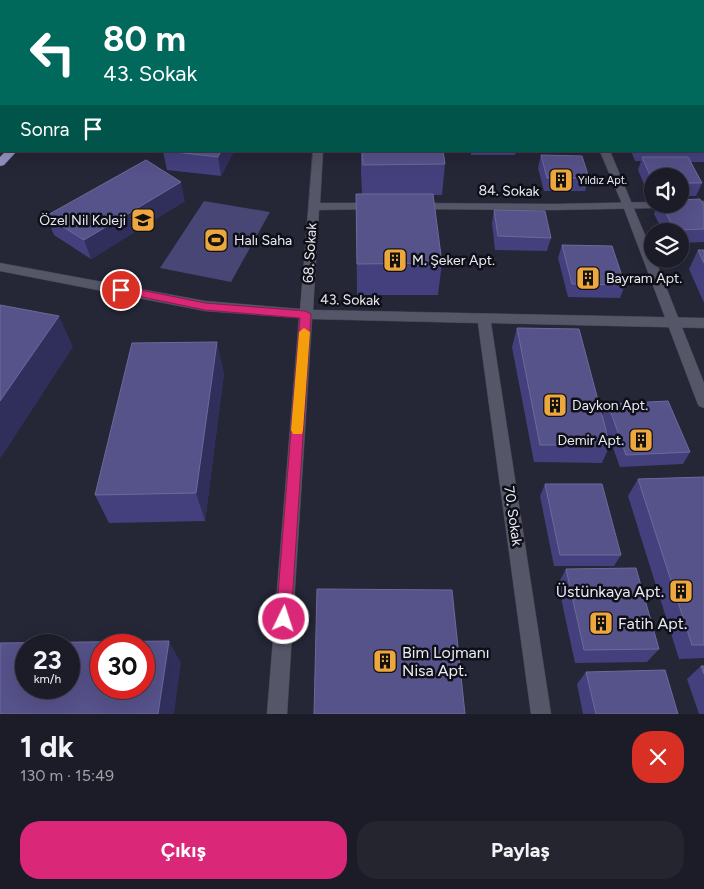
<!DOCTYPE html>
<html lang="tr">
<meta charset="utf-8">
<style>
:root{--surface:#1c1c28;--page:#252530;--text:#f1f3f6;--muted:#a0a1a8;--line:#3a3a45;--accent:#db2777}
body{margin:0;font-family:Figtree,sans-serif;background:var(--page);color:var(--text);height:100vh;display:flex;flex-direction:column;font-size:19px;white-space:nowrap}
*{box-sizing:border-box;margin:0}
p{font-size:16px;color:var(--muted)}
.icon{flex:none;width:28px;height:28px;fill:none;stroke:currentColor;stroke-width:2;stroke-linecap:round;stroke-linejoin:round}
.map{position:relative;height:714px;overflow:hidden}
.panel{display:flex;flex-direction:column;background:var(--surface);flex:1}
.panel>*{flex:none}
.top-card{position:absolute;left:0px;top:0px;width:705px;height:152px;box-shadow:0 5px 20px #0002,0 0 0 1px var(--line);background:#00695c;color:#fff;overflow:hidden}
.tools{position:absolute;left:644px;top:168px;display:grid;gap:10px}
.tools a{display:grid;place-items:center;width:45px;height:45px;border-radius:50%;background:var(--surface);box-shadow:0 5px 20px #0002,0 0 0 1px var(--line);font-size:25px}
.speed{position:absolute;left:15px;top:634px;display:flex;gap:10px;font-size:25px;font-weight:700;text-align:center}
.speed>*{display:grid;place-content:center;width:65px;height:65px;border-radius:50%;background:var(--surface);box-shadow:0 5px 20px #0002,0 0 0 1px var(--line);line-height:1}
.speed small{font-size:12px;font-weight:400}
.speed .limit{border:8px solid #d22;background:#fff;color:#111}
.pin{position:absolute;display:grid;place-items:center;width:42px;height:42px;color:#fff;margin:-21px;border:2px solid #fff;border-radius:50%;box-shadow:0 1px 5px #0007}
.me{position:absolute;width:55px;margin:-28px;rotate:4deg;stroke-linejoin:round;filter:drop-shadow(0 0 4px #0008)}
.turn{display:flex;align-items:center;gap:18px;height:105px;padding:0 20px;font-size:22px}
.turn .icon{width:65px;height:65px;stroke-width:2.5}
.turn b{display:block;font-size:35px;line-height:42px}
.then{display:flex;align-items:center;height:48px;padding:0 20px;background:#0003;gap:10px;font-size:19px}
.round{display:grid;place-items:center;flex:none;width:52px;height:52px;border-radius:20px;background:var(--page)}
.head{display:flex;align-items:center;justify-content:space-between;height:85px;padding:0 20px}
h1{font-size:30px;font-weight:700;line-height:38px}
.button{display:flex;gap:10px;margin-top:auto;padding:10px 20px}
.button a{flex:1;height:58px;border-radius:20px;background:var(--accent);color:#fff;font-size:20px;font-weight:700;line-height:58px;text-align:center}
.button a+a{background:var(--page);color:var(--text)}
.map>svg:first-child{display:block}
.green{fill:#474674}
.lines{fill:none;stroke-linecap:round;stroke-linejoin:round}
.minor-casing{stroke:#444451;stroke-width:1}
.tertiary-casing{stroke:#444451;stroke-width:1}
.primary-casing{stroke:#444451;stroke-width:1}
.minor{fill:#555668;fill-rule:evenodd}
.tertiary{fill:#555668;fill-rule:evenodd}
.primary{fill:#8f90bd;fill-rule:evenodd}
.wall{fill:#44407d}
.shaded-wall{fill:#302e5b}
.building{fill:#56528a;stroke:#6d6a9b;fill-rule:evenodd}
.route{fill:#db2777;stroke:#8e194d}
.slow{fill:#f59e0b}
.labels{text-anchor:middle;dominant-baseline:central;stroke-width:5;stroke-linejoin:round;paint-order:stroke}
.far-poi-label{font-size:11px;fill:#eaeaf5;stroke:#0f1017;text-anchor:start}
.street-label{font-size:14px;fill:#eaeaf5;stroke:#0f1017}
.poi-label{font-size:14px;fill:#eaeaf5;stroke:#0f1017;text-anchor:start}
.near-poi-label{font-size:16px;fill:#eaeaf5;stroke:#0f1017;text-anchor:start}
</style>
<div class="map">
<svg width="704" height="714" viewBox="0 0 704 714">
<rect width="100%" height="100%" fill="#252636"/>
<!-- green -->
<path class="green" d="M204 201 270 212 231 282 160 268Z"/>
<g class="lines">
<!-- minor casing -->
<g class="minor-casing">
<g id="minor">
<path d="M488 0H503L504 1H489Z"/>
<rect x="0" y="4" width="1" height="4"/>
<path d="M313 151H323L320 203H373L379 206 373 209 319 210 313 310 704 318V328L491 323 551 714H531L478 323 312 319 287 714H267L299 318 205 311 0 271V263L205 301 300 309Z"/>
<path d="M680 201H704V207L556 210 417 209 411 206 417 203 556 204 652 202V204H680Z"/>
</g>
</g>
<!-- tertiary casing -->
<g class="tertiary-casing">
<g id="tertiary">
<rect x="611" y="0" width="8" height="1"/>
<path d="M600 151H610L652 252V259H655L704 383V408L699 406 697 402 623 206Z"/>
</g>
</g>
<!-- primary casing -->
<g class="primary-casing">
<path id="primary" d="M6 151H17L4 165 0 166V157Z"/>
</g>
<!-- minor -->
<use href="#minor" class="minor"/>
<!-- tertiary -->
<use href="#tertiary" class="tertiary"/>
<!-- primary -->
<use href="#primary" class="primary"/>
</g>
<!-- wall -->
<g class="wall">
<path d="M4 0H75L73 1H4Z"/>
<path d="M191 0H351L350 1H191Z"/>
<path d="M544 0H592V1H551Z"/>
<path d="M676 0H697L696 1H683Z"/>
<path d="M704 121V162H691L702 183 696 196H680V176H652V196H649L638 170 641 161H635L631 151H704Z"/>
<path d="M163 151H234L221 176 167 170Z"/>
<path d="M361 151H443L445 164 442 195H433L442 263 438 295H357L356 194H362L361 172Z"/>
<path d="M471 151H516L515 155H471Z"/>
<path d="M541 155 589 178 585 191H544L538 168Z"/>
<path d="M185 201 91 259 54 235 46 216Z"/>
<path d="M658 204H680L704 206V242L680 243V231H663L654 214Z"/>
<path d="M494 210 551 238 547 251 495 250 492 223Z"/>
<path d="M562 245 625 285 620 298 568 297 558 258Z"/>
<path d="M698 250H704V303L689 269Z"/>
<path d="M517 328 602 416 608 404 690 452 683 464 620 467 604 423 610 445 602 463 534 462 512 347Z"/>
<path d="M224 373 205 521 109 523 95 495Z"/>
<path d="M704 477V658L679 659 628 496 638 479Z"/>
<path d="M545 484 621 555 614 566H554L540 496Z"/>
<path d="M566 569 659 649 647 662 575 663 558 584Z"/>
<path d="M701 666H704V714H699L687 679Z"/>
<path d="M586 672 678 714H583L577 684Z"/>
</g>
<!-- shaded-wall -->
<g class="shaded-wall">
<path d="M61 0H75L73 1H62Z"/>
<path d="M331 0H351L350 1H330Z"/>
<path d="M1 43V66L0 67V44Z"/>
<path d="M221 151H234L221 176 218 157Z"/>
<path d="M181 182 185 201 91 259 84 240Z"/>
<path d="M59 316 73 347 0 459V401Z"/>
<path d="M217 342 224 373 205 521 196 493Z"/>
<path d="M169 641 181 663 174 714H158Z"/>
</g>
<!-- building -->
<g class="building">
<path d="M311 0H331L330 1Z"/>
<path d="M421 0H461L460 1H419Z"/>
<path d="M633 0H670L669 1H632Z"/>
<path d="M0 29 1 30V43L0 44Z"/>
<path d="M166 151H221L218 157Z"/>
<path d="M362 151H443L445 164 363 165Z"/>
<path d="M541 155 582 156 589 178H547Z"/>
<path d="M642 157H688L702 183H680V176H652V180Z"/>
<path d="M146 160 181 182 84 240 46 216Z"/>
<path d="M356 194H433L442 263 357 264Z"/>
<path d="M700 199 704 206V229L675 230 661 204H680V200Z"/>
<path d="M494 210 545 211 551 238 498 236Z"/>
<path d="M562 245 612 246 625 285 572 284Z"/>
<path d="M698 250H704V263Z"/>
<path d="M0 305 59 316 0 401Z"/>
<path d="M517 328 579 329 610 445H540Z"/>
<path d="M217 342 196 493 95 495 132 343Z"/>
<path d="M668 401 690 452 626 455 608 404Z"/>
<path d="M704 477V645H692L638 479Z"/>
<path d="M545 484H602L621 555H560Z"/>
<path d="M636 568 659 649 584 650 566 569Z"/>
<path d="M317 589 452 590 465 714H314Z"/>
<path d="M169 641 158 714H0V643ZM26 645H69V688H26ZM101 645H144V688H101Z"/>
<path d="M701 666H704V674Z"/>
<path d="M665 670 678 714H596L586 672Z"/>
</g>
<!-- route -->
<path class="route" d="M121 286 205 303 305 311 311 314 291 619 289 624 284 626 279 624 276 619 300 318 205 310 118 292 116 290 118 287Z"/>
<!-- slow -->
<path class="slow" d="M304 328 310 332 303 430 302 434H293L291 430 299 332Z"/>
<!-- icons -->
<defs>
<g id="building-square" transform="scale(1.25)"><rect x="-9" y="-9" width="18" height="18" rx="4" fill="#eea73c" stroke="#0f1017"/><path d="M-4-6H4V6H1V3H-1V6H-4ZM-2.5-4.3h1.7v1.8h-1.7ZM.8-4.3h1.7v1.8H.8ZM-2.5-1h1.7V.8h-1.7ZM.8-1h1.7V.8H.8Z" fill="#111"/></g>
<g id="school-square" transform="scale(1.25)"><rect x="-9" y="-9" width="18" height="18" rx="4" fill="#eea73c" stroke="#0f1017"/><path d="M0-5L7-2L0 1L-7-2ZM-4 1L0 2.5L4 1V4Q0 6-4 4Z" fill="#111"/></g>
<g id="stadium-square" transform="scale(1.25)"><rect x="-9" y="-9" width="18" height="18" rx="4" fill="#eea73c" stroke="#0f1017"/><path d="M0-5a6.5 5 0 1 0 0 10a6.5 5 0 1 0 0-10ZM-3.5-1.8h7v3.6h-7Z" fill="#111"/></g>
</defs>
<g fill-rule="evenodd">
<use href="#building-square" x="561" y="180"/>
<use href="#school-square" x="143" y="220"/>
<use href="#stadium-square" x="216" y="240"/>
<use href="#building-square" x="395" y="260"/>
<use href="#building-square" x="588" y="278"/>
<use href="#building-square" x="555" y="405"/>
<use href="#building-square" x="641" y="440"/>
<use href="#building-square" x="681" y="591"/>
<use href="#building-square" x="601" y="623"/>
<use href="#building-square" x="385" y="661"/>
</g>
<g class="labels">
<!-- far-poi labels -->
<g class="far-poi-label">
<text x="578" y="180">Yıldız Apt.</text>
</g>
<!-- street labels -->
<g class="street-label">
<text transform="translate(509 191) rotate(1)">84. Sokak</text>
<text transform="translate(310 253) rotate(-86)">68. Sokak</text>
<text transform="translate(350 300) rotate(1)">43. Sokak</text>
<text transform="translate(513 516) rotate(82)">70. Sokak</text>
</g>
<!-- poi labels -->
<g class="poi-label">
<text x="126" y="220" text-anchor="end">Özel Nil Koleji</text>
<text x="234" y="240">Halı Saha</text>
<text x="412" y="260">M. Şeker Apt.</text>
<text x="606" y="278">Bayram Apt.</text>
<text x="572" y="405">Daykon Apt.</text>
<text x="624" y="440" text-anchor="end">Demir Apt.</text>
</g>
<!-- near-poi labels -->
<g class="near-poi-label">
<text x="664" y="591" text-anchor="end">Üstünkaya Apt.</text>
<text x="618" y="623">Fatih Apt.</text>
<text x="402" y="652">Bim Lojmanı<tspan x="402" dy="18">Nisa Apt.</tspan></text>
</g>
</g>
</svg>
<div class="tools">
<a><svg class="icon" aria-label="sound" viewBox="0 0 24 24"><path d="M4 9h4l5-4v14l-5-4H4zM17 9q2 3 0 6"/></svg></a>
<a><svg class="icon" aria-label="layers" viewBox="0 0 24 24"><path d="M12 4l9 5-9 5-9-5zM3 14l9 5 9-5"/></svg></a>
</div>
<div class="speed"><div>23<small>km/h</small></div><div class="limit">30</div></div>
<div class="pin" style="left:121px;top:290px;background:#d93025"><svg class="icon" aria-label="arrive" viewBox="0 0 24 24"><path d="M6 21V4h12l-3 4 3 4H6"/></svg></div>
<svg class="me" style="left:284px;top:619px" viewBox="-20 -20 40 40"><circle r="17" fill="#db2777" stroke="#fff" stroke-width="3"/><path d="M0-11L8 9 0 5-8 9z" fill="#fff"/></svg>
<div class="top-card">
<div class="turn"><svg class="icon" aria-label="left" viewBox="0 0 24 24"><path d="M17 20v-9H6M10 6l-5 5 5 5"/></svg><div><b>80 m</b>43. Sokak</div></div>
<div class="then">Sonra<svg class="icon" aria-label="arrive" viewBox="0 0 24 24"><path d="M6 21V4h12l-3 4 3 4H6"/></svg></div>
</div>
</div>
<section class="panel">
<div class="head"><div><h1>1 dk</h1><p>130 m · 15:49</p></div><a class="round" style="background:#d93025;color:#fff"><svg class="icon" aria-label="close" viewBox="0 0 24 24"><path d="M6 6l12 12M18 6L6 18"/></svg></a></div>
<div class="button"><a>Çıkış</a><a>Paylaş</a></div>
</section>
